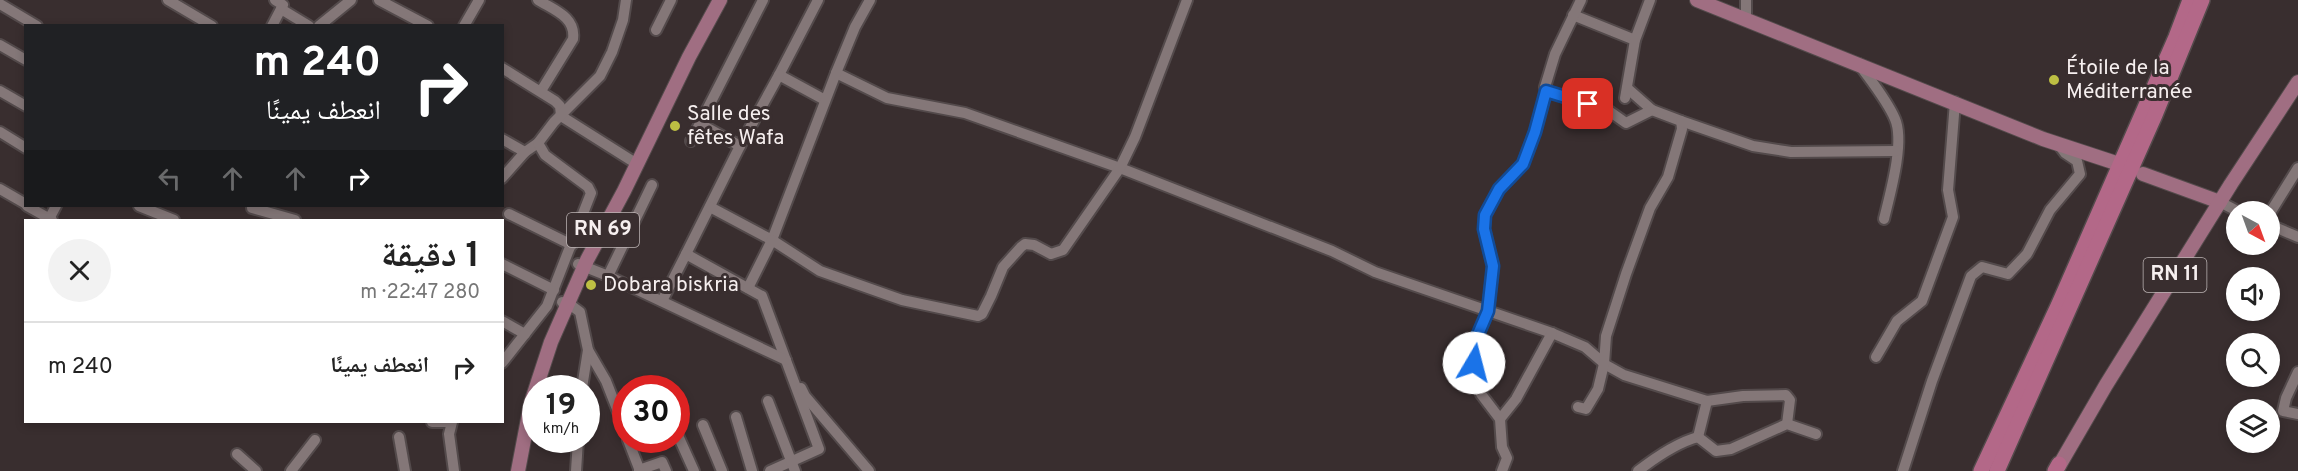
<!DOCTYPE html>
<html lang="ar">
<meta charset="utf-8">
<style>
:root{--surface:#fff;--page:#f2f2f2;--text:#222;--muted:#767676;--line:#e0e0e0}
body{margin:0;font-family:Overpass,"Noto Naskh Arabic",sans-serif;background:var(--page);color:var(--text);direction:rtl;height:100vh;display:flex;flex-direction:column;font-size:22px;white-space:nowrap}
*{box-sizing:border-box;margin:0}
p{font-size:20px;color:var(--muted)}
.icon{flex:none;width:33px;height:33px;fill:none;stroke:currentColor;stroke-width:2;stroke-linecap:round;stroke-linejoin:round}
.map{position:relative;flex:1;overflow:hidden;direction:ltr}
.drawer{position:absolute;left:24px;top:219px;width:480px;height:204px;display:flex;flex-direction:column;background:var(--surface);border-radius:0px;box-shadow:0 3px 9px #0003;direction:rtl}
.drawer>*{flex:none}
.top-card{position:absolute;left:24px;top:24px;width:480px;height:183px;border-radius:0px;box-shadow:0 3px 9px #0003;direction:rtl;background:#202124;color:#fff;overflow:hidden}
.needle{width:39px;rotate:139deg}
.tools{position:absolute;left:2226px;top:201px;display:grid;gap:12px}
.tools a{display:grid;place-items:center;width:54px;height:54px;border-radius:50%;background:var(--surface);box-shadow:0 3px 9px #0003;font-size:30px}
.speed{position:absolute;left:522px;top:375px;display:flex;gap:12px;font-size:30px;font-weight:700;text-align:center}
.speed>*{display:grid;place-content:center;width:78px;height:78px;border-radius:50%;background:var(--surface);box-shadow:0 3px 9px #0003;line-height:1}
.speed small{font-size:15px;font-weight:400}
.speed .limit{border:9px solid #d22;background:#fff;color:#111}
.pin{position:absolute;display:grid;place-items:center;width:51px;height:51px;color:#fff;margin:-26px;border-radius:12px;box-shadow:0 3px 9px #0006}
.me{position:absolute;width:66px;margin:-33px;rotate:8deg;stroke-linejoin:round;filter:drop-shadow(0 0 4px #0008)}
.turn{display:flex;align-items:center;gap:21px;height:126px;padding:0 24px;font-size:27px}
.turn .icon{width:78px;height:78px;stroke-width:2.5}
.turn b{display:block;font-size:42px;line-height:51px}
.lanes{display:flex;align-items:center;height:57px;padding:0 24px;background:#0003;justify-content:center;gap:30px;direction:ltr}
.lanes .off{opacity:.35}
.round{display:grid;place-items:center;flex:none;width:63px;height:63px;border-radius:32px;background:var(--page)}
.headline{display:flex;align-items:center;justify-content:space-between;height:102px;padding:0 24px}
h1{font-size:36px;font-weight:700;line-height:45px}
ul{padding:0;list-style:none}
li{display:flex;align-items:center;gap:18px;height:90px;padding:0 24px;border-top:2px solid var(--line)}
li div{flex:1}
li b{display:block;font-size:22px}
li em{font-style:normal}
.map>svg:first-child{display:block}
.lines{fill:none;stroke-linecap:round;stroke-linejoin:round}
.minor-casing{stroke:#534a4b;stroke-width:14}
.major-casing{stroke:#534a4b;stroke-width:16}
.highway-casing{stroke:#534a4b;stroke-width:18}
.minor{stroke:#847778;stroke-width:10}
.major{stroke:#a06e82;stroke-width:14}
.highway{stroke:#b36888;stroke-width:15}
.route-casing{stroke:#114b97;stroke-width:15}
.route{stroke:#1a73e8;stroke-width:10}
.poi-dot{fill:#bdbf43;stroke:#392e2f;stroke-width:2}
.labels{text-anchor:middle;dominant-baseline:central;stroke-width:6;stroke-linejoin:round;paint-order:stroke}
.shield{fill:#392e2f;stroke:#bdb5b5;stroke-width:1.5}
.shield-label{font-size:20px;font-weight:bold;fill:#f6efef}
.poi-label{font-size:21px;fill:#f6efef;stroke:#392e2f;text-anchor:start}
</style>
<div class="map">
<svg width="2298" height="471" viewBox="0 0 2298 471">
<rect width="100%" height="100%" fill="#392e2f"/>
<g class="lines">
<!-- minor casing -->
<g class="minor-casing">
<g id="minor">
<path d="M168 0 212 26"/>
<path d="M379 0 428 26"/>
<path d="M538 0C554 10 576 17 573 39L541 91"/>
<path d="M818 0 779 75 825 100"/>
<path d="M0 4 37 26"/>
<path d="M281 9 309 26"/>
<path d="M1573 15 1635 40"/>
<path d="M1746 20V0"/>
<path d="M272 26 283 5 275 0"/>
<path d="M319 26 351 0"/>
<path d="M464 26 479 0"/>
<path d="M656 30 671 0"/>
<path d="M0 45 26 60"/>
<path d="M1859 64C1871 81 1887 100 1895 119 1905 142 1890 194 1884 219"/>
<path d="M502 68 555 101 560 106 561 116 637 164"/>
<path d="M836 73 887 98 965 113 1120 168 1332 251 1375 272 1552 333 1585 347 1606 365 1624 375 1707 401 1743 396 1786 395 1790 400 1787 424"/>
<path d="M1627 88 1652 110"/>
<path d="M0 91 26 106"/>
<path d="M1546 91 1609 111 1626 123 1652 110 1681 121 1682 129 1668 177 1650 208 1626 274 1606 336 1604 364 1598 389 1586 409 1578 407"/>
<path d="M1625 98 1635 40 1650 0"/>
<path d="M1681 121 1753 146 1791 152 1896 151"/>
<path d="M700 124 740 146 686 254 762 296 819 449 770 471"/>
<path d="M0 132 26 148"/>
<path d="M502 139 525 152"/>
<path d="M691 141 763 0"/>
<path d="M740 146 779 75"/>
<path d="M502 178 525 152 538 143 554 122 600 76 612 52 623 20 626 0"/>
<path d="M0 189 26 204"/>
<path d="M2220 202 2239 212"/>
<path d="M27 206 52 220"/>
<path d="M139 206 174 220"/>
<path d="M710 207 772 240 836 73 855 27 870 0"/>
<path d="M252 208 295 220"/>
<path d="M2270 213 2298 168"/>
<path d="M509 214 572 245"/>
<path d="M49 219 56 206"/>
<path d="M2270 225 2298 237"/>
<path d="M502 264 554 290"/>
<path d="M578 264 608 276 786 360"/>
<path d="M608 276 652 185"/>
<path d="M748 288 772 240 820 271 902 300 978 316 982 314 991 296 1003 267 1021 247 1025 244 1034 245 1051 254 1063 250 1120 168 1135 137 1187 0"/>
<path d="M662 301 686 254"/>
<path d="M562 302 572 306 580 312 588 350 606 381 626 432"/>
<path d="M502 321 525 334"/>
<path d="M1876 357 1897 321 1922 301 1953 217 1948 190 1955 102"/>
<path d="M502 363 547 306 591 193 588 187 545 155 538 143"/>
<path d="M2298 372 2286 398 2283 411 2298 414"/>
<path d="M582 388 588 350"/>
<path d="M801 388 805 396 869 471"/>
<path d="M768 401 795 471"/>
<path d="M736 417 752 471"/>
<path d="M1500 419 1516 399 1552 333"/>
<path d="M432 422H451"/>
<path d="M452 422 449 434 454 471"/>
<path d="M703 425 722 471"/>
<path d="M676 431 694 471"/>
<path d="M399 437 405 471"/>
<path d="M1698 437 1707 401"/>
<path d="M628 440 640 471"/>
<path d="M237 454 256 471"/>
<path d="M639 470 662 462 666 471"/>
<path d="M291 471 315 440"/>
<path d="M576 471 578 440"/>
<path d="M1502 471 1507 458 1502 447 1500 419 1481 394 1474 363 1476 339 1488 311 1493 266 1484 229 1485 215 1499 189 1523 164 1535 132 1546 91 1545 87 1555 54 1581 0"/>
<path d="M1638 471C1656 457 1676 443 1698 437L1716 451 1731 449 1787 424 1816 434"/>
<path d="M1903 471 1932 381 1971 276 1982 267 2008 274 2027 254 2050 210 2080 174 2077 161 2065 153 2059 145"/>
</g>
</g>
<!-- major casing -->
<g class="major-casing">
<g id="major">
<path d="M1697 0 2043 139 2119 164"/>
<path d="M2143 174 2220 202"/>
<path d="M518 471 531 403 551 342 587 260 624 191 689 57 720 0"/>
<path d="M2056 471 2106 385 2231 184 2298 82"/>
</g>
</g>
<!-- highway casing -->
<g class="highway-casing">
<g id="highway">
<path d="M1981 471 2058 306 2176 37 2190 0"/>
<path d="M1997 471 2155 115 2202 0"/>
<path d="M2055 471 2059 464"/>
</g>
</g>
<!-- minor -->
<use href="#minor" class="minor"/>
<!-- major -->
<use href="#major" class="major"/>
<!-- highway -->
<use href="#highway" class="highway"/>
</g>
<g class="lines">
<!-- route casing -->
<g class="route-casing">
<path id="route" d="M1474 363 1476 339 1488 311 1493 266 1484 229 1485 215 1499 189 1523 164 1535 132 1546 91 1588 104"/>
</g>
<!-- route -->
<use href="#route" class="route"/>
</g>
<!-- markers -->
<g class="poi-dot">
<circle cx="2054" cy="80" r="6"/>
<circle cx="675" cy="126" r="6"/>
<circle cx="591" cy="285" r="6"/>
</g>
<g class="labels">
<!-- shield labels -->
<g class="shield">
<rect x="567" y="213" width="72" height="34" rx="4.5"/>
<rect x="2143.5" y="258" width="63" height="34" rx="4.5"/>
</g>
<g class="shield-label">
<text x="603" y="230">RN 69</text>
<text x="2175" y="275">RN 11</text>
</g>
<!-- poi labels -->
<g class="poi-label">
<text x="2066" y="68">Étoile de la<tspan x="2066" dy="24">Méditerranée</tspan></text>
<text x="687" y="114">Salle des<tspan x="687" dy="24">fêtes Wafa</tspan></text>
<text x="603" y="285">Dobara biskria</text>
</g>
</g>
</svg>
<div class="tools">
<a><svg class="needle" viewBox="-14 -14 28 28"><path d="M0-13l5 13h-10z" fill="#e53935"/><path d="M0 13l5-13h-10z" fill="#767676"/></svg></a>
<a><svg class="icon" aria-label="sound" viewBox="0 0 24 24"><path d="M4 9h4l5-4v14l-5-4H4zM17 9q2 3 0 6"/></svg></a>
<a><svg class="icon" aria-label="search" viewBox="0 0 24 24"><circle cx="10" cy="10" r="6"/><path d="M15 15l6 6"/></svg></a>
<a><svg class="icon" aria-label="layers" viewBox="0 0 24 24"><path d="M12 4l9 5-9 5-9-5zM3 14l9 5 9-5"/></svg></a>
</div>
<div class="speed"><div>19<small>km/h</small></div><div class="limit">30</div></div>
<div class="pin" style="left:1588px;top:104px;background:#d93025"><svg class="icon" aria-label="arrive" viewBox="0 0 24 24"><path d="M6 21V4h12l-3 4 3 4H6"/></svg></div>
<svg class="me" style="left:1474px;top:363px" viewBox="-20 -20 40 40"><circle r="19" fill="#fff"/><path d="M0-13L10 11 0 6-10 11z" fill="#1a73e8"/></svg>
<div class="top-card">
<div class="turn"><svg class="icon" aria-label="right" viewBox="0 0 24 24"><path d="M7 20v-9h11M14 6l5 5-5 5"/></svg><div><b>240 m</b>انعطف يمينًا</div></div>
<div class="lanes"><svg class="icon off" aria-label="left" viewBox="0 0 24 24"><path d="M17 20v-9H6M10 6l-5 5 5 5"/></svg><svg class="icon off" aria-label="ahead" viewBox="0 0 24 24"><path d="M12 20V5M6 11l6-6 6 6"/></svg><svg class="icon off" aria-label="ahead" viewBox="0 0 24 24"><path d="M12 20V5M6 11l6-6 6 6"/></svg><svg class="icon" aria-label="right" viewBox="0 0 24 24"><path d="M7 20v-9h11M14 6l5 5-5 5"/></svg></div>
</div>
<section class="drawer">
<div class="headline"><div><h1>1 دقيقة</h1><p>280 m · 22:47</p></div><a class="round"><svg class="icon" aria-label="close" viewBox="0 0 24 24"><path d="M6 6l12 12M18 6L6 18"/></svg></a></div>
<ul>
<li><svg class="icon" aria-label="right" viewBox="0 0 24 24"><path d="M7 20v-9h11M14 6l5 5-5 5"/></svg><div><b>انعطف يمينًا</b></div><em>240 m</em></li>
</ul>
</section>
</div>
